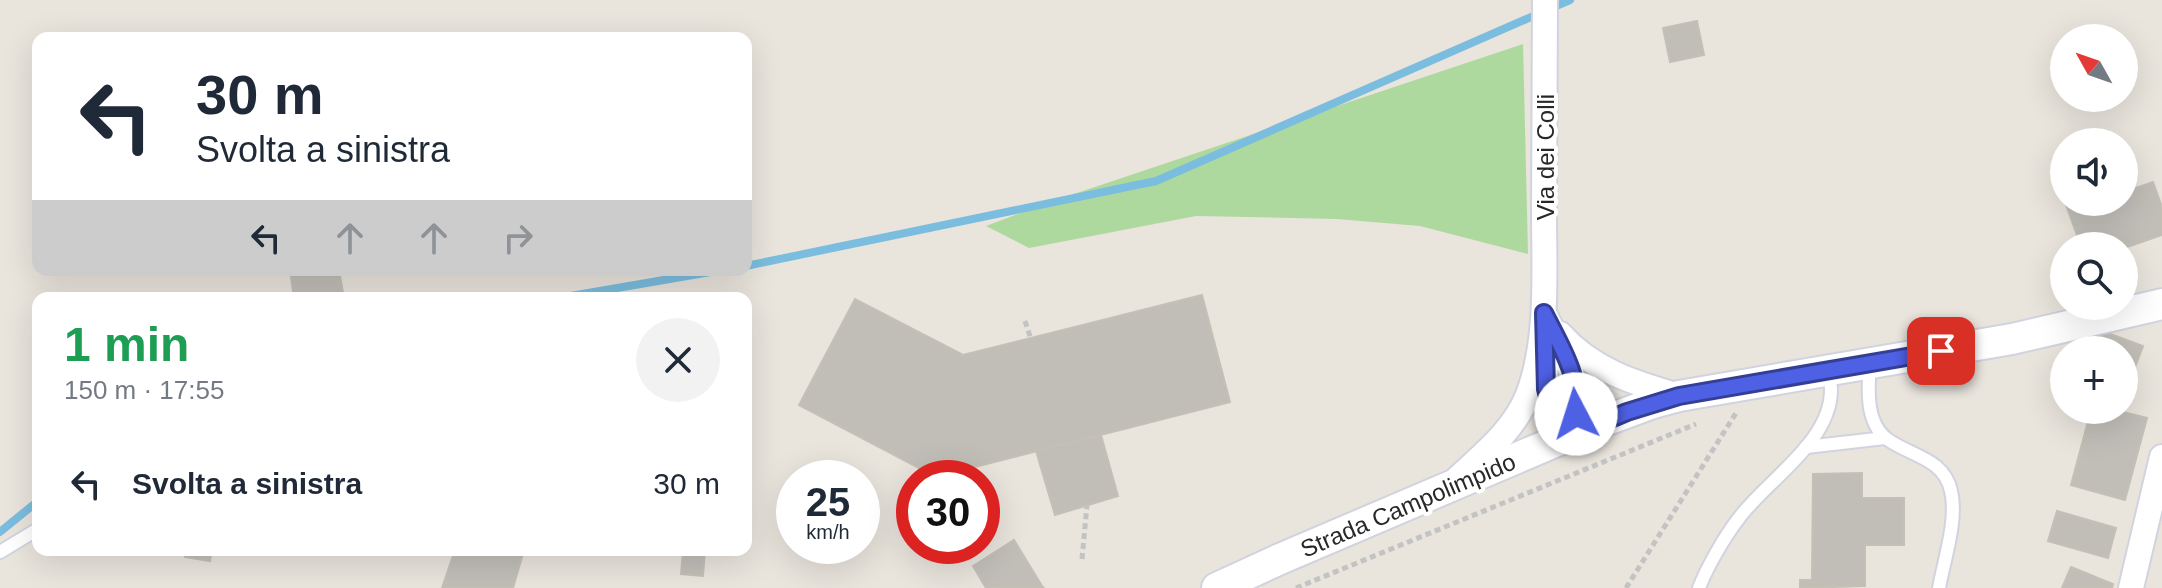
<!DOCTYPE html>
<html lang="it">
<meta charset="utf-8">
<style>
:root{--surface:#fff;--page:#f2f2f3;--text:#1f2937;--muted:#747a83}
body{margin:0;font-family:Helvetica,sans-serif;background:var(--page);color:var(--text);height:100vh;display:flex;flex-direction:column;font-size:30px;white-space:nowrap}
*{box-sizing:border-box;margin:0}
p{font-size:26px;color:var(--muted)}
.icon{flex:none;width:44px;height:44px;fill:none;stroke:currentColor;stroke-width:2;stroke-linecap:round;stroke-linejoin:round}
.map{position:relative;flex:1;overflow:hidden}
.drawer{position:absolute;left:32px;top:292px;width:720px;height:264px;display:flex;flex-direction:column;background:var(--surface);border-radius:16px;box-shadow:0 8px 32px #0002}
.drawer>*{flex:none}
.top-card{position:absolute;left:32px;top:32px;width:720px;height:244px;border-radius:16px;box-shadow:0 8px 32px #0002;background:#fff;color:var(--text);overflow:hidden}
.needle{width:52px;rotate:310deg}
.fabs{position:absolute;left:2050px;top:24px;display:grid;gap:16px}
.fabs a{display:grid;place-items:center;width:88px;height:88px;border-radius:50%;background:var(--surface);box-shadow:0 8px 32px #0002;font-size:40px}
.speed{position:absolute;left:776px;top:460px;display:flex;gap:16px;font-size:40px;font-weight:700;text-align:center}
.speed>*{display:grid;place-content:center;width:104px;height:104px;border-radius:50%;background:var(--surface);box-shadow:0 8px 32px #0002;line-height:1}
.speed small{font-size:20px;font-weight:400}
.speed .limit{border:12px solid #d22;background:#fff;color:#111}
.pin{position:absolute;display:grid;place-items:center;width:68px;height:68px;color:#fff;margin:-34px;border-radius:16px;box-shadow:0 4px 12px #0006}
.me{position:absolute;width:88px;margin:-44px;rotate:355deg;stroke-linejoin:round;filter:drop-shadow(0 0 6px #0008)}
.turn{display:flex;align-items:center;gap:28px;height:168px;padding:0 32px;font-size:36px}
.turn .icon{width:104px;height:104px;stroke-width:2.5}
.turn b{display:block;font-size:56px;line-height:68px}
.lanes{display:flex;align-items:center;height:76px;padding:0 32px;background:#0003;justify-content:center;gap:40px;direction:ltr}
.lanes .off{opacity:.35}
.round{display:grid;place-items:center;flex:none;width:84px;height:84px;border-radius:42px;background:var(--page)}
.summary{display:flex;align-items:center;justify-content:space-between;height:136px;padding:0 32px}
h1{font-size:48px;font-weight:600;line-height:60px;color:#1e9e55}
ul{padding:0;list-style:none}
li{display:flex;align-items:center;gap:24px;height:112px;padding:0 32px}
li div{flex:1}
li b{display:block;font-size:30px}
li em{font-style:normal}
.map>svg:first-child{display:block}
.green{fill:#aed99e}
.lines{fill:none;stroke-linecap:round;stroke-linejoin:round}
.stream{stroke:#7bbddf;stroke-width:8}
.building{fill:#c1beb8;stroke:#c4c0b6;stroke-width:2}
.service-casing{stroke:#d1d3df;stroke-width:16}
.minor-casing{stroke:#d1d3df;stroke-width:28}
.tertiary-casing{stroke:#d1d3df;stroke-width:34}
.path{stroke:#c3c3c3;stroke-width:5;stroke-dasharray:6 4;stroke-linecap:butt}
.service{stroke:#fff;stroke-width:12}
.minor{stroke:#fff;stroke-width:24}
.tertiary{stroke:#fff;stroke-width:30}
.route-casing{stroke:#333e94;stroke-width:20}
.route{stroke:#4e60e3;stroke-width:14}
.labels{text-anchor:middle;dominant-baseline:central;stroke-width:8;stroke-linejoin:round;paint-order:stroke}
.street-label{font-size:24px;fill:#282828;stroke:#fff}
</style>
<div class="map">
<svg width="2162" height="588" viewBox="0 0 2162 588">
<rect width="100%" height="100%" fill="#e9e4dc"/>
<!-- green -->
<path class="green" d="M1523 44 1528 254 1420 226 1337 219 1196 216 1029 248 986 226 1047 203Z"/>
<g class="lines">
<!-- stream -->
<g class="stream">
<path d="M746 266 1156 181 1570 0"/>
<path d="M559 298 722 270"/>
<path d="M0 532 38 501"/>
</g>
</g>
<!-- building -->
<g class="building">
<path d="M1697 21 1704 55 1670 62 1663 28Z"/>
<path d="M2153 182 2162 207V235L2124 248V246H2081L2065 202H2124V192Z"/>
<path d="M290 270H339L344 298H294Z"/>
<path d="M1202 295 1230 402 936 477 799 405 855 299 963 355Z"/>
<path d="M2097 329 2143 346 2126 391H2124V350H2089Z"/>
<path d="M2091 410H2115L2147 418 2125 500 2071 485Z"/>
<path d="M1101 435 1118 496 1055 515 1036 451Z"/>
<path d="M1862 473V498H1904V545H1865V586L1800 588V580H1812L1813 474Z"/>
<path d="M2057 511 2116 528 2108 558 2048 541Z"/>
<path d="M1014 540 1042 586 1044 588H986L973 566Z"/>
<path d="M187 550H212L210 561 185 557Z"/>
<path d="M465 550H524L513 588H442L454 553 464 555Z"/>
<path d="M683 550H705L703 576 681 574Z"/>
<path d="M2071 567 2113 584 2112 588H2062Z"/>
</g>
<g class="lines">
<!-- service casing -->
<g class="service-casing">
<g id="service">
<path d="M1870 364C1868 388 1865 422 1887 439 1910 456 1944 458 1951 491 1958 519 1944 560 1939 588"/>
<path d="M1806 447 1885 438"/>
<path d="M0 552 38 529"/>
<path d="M1699 588C1707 567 1725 536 1739 518 1767 480 1831 442 1831 390 1831 384 1829 378 1829 372"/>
</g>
</g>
<!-- minor casing -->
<g class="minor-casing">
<g id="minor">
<path d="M1544 313C1565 357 1587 386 1570 436 1557 422 1550 408 1546 389Z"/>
<path d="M1560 334C1592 370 1634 383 1679 396"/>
<path d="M1458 478C1485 453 1514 430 1528 395 1549 340 1544 271 1544 213 1545 142 1545 71 1545 0"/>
<path d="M2131 588 2162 457"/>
</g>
</g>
<!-- tertiary casing -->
<g class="tertiary-casing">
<path id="tertiary" d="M1217 588 1280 559 1599 423 1653 403 1679 396 2012 339 2162 304"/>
</g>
<!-- path -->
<g class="path">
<path d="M1025 321 1031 339"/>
<path d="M1082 559 1087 505"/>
<path d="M1296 588 1696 424"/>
<path d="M1626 588 1736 413"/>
</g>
<!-- service -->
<use href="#service" class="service"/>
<!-- minor -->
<use href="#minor" class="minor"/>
<!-- tertiary -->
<use href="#tertiary" class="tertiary"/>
</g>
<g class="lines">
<!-- route casing -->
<g class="route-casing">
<path id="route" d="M1576 414C1581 377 1560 345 1544 313L1546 389C1550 407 1557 422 1570 436L1627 412 1679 396 1941 351"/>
</g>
<!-- route -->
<use href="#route" class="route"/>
</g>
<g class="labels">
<!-- street labels -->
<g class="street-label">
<text transform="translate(1545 157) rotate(-90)">Via dei Colli</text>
<text transform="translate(1408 505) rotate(-23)">Strada Campolimpido</text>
</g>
</g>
</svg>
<div class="fabs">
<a><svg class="needle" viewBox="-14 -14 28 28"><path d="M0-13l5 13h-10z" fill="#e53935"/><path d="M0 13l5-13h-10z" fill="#747a83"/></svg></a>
<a><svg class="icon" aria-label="sound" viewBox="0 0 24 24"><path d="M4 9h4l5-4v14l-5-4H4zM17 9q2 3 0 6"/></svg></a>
<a><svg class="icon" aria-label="search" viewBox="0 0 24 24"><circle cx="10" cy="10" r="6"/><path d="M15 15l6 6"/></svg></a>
<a>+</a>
</div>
<div class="speed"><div>25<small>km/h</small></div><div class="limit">30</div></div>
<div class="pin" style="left:1941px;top:351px;background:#d93025"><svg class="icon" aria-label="arrive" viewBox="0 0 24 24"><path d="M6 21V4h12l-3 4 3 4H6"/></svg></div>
<svg class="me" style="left:1576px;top:414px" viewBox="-20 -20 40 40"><circle r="19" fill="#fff"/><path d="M0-13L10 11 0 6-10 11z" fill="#4e60e3"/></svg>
<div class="top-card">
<div class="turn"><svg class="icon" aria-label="left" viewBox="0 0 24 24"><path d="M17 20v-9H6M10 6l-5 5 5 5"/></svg><div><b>30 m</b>Svolta a sinistra</div></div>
<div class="lanes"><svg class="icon" aria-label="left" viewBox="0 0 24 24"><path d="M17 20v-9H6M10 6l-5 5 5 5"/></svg><svg class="icon off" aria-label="ahead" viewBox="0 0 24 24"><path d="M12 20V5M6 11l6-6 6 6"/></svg><svg class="icon off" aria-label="ahead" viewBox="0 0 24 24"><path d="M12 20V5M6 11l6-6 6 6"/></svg><svg class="icon off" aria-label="right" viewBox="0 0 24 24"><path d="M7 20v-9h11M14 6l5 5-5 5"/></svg></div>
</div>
<section class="drawer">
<div class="summary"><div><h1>1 min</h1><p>150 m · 17:55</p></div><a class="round"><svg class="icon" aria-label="close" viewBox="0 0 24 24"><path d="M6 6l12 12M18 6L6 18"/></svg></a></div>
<ul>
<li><svg class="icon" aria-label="left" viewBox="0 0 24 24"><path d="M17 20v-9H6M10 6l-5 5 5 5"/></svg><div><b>Svolta a sinistra</b></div><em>30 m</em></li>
</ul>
</section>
</div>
